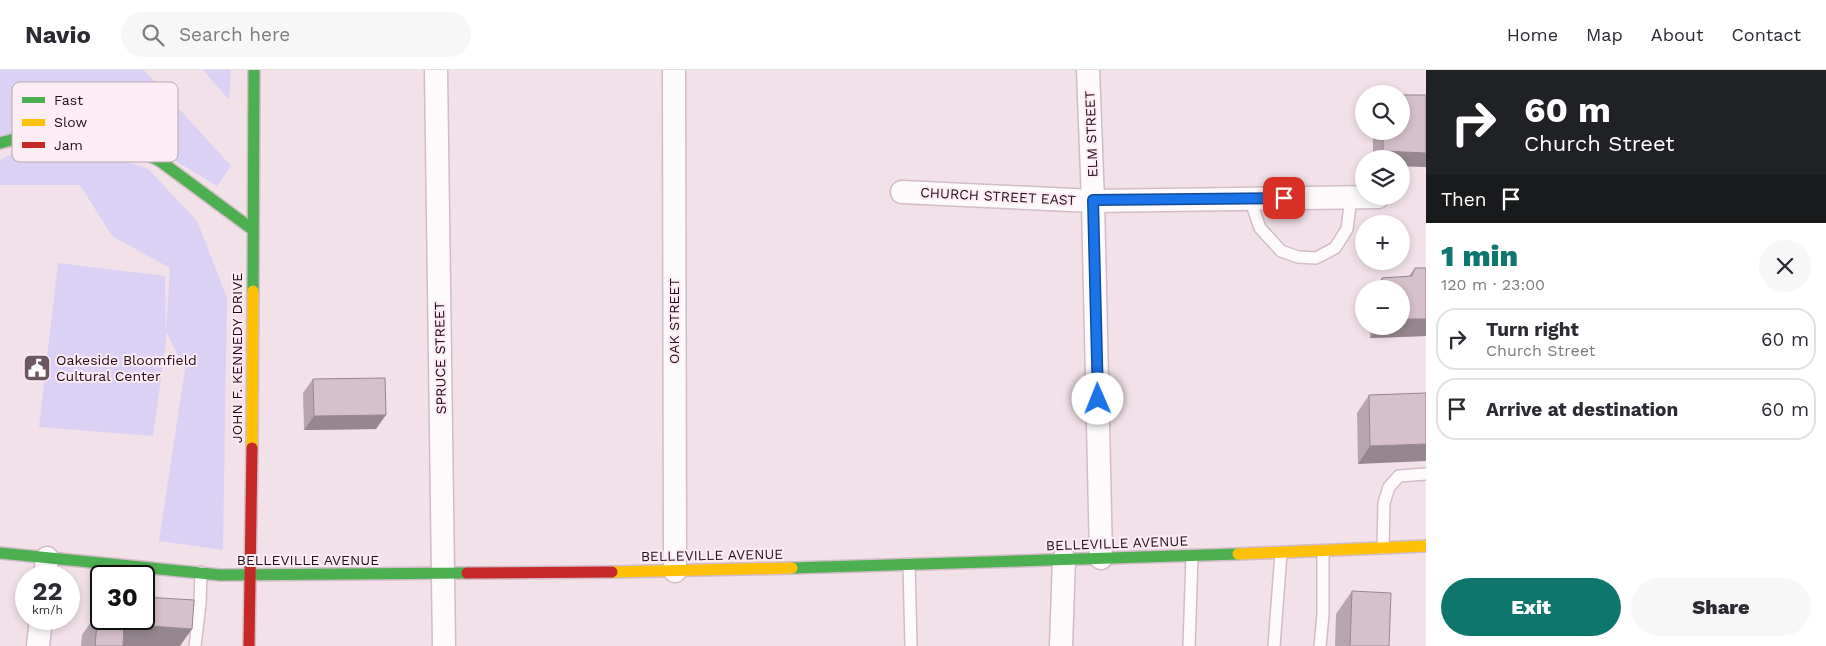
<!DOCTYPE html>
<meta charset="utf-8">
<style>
:root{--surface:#fff;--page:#f7f7f7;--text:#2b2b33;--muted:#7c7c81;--line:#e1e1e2;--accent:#0f766e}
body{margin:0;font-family:"Work Sans",sans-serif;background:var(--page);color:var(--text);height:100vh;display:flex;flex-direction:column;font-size:19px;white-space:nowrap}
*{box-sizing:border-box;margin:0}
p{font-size:16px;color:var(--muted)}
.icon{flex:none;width:28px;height:28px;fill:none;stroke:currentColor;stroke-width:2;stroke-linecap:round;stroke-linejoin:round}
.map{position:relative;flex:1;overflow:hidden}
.drawer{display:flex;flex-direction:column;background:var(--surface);width:400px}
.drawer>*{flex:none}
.guide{background:#202124;color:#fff;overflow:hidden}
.controls{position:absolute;left:1355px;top:15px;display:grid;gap:10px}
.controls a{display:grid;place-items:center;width:55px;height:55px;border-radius:50%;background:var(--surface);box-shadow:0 2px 8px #0003;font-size:25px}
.speed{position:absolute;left:15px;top:495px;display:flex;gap:10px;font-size:25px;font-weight:700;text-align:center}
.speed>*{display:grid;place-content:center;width:65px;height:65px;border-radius:50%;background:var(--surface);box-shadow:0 2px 8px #0003;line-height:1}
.speed small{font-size:12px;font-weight:400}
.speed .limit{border:2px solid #111;border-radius:8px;background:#fff;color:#111}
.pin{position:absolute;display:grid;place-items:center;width:42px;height:42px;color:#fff;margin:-21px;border-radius:10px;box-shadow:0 2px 8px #0006}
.me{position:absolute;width:55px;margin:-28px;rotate:359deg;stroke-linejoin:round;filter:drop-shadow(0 0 4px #0008)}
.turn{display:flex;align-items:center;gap:18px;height:105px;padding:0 15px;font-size:22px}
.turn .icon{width:65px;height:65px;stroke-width:2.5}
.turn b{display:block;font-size:35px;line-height:42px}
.then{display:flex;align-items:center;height:48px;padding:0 15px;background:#0003;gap:10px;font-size:19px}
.round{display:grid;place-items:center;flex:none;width:52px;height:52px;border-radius:26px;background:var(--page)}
.head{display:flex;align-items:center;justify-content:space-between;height:85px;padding:0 15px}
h1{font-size:30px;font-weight:800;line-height:38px;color:var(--accent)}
.primary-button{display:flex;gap:10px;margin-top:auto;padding:10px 15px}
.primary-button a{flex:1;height:58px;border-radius:30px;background:var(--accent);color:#fff;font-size:20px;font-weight:800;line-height:58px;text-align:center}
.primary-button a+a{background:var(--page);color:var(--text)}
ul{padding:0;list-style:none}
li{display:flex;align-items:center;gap:15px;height:62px;margin:0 10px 8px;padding:0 5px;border:2px solid var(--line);border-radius:20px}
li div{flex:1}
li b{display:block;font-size:19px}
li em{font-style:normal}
header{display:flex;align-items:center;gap:30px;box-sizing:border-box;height:70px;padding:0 25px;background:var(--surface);border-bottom:1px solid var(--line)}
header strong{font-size:24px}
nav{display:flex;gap:28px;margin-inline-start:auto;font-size:18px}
.search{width:350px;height:45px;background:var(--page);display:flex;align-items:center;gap:12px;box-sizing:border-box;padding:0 18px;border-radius:28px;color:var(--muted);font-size:19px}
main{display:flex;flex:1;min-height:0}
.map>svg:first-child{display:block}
.green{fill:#dbd1f5}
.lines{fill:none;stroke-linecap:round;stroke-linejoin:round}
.lane-casing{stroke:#d1bcc7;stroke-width:14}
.street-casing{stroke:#d1bcc7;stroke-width:25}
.fast-casing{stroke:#d1bcc7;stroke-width:14}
.slow-casing{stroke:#d1bcc7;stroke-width:14}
.jam-casing{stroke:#d1bcc7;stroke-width:14}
.lane{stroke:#fdfafc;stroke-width:11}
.street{stroke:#fdfafc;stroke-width:22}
.fast{stroke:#4caf50;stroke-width:11}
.slow{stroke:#ffc107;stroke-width:11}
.jam{stroke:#c62828;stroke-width:11}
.wall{fill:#b8a6af}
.shaded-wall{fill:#96878e}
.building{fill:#d6c1cb;stroke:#96878e}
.route-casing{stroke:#114b97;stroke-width:12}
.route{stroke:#1a73e8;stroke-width:9}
.labels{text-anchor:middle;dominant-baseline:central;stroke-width:4;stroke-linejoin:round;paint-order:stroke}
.street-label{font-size:14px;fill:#240b19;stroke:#fcecf3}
.poi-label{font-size:14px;fill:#240b19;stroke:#fcecf3;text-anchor:start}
.key{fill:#fcecf3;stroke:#bba8b2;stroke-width:1}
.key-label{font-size:14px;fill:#240b19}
</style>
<header>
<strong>Navio</strong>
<div class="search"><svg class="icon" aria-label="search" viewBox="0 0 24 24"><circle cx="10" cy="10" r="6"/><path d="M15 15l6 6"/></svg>Search here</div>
<nav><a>Home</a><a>Map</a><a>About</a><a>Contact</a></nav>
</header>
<main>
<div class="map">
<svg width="1426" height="576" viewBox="0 0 1426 576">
<rect width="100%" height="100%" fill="#f2e1e9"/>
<!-- green -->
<g class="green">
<path d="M0 0H144L231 96 217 116 154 78 0 65Z"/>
<path d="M203 0H231L229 30Z"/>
<path d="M86 78 148 99 197 151 227 227 223 480 159 471 185 299 166 262 170 198 112 166 80 115H0V90L20 80Z"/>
<path d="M58 193 165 206 166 273 153 366 39 357Z"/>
</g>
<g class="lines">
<!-- lane casing -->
<g class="lane-casing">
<g id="lane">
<path d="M1250 129 1260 158 1281 181 1298 187 1316 188 1335 178 1347 159 1351 128"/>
<path d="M1383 478 1384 433 1389 417 1399 406 1426 404"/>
<path d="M909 494 911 576"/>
<path d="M195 576 200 534 201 502"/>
<path d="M1189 576 1192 486"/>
<path d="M1274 576 1281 483"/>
<path d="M1320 576 1323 545V481"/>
</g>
</g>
<!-- street casing -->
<g class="street-casing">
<g id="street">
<path d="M436 0 444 576"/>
<path d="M674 0 675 501"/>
<path d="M1088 0 1093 131 1101 488"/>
<path d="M902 122 1093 131 1378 127"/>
<path d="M45 506 47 488"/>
<path d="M38 576 41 549"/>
<path d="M1061 576 1064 489"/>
</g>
</g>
<!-- fast casing -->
<g class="fast-casing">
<g id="fast">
<path d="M0 73 38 63 79 61 119 71 160 91 252 159"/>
<path d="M253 221 254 0"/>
<path d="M0 483 220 505 467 503"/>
<path d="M792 498 1238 484"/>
</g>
</g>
<!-- slow casing -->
<g class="slow-casing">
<g id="slow">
<path d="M252 378 253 221"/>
<path d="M1238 484 1426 476"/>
<path d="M612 502 792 498"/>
</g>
</g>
<!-- jam casing -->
<g class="jam-casing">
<g id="jam">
<path d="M467 503 612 502"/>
<path d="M249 576 252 378"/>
</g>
</g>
<!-- lane -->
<use href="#lane" class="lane"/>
<!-- street -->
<use href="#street" class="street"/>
<!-- fast -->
<use href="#fast" class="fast"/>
<!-- slow -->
<use href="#slow" class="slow"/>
<!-- jam -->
<use href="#jam" class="jam"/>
</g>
<!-- wall -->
<g class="wall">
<path d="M1403 25 1426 97 1401 96V89H1373V64L1375 61H1401V28Z"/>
<path d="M1415 198H1426V266L1370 268V256H1401V219H1374L1382 208 1409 206Z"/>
<path d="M313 309 376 359 304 360 303 323Z"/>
<path d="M1426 323 1358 394 1357 343 1369 325Z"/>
<path d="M1352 521 1389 576H1335L1336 544Z"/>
<path d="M98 542 180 576H81L82 565Z"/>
</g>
<!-- shaded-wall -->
<g class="shaded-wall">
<path d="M1383 81 1426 83V97L1401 96V89H1377Z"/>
<path d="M1401 249H1426V266L1370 268 1378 256H1401Z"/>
<path d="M386 345 376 359 304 360 314 346Z"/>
<path d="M1426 374V391L1358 394 1370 376Z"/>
<path d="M124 554 192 559 180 576H109Z"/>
</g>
<!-- building -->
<g class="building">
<path d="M1403 25H1426V83L1383 81V61H1401V50H1404Z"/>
<path d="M1415 198H1426V249H1401V219H1382V208L1412 206Z"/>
<path d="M385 308 386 345 314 346 313 309Z"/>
<path d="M1426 323V374L1370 376 1369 325Z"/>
<path d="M1352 521 1391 523 1389 576H1350Z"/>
<path d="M144 527 194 530 192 559 124 554 123 576H95L98 542H101V549H144Z"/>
</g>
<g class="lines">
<!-- route casing -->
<g class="route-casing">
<path id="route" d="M1098 329 1093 130 1284 128"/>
</g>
<!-- route -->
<use href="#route" class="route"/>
</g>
<!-- icons -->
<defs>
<g id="civic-square" transform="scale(1.4375)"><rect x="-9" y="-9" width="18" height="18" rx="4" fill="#6c5662" stroke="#fcecf3"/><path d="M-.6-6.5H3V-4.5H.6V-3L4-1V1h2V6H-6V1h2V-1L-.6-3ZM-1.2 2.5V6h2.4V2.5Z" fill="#fff"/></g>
</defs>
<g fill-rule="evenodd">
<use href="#civic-square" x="37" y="298"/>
</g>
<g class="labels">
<!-- street labels -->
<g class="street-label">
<text transform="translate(1091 64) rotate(-92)">ELM STREET</text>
<text transform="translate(998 126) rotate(3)">CHURCH STREET EAST</text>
<text transform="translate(674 251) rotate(-90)">OAK STREET</text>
<text transform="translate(237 288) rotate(-90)">JOHN F. KENNEDY DRIVE</text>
<text transform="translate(440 288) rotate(-91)">SPRUCE STREET</text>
<text transform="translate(1117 473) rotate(-2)">BELLEVILLE AVENUE</text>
<text transform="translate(712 485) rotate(-1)">BELLEVILLE AVENUE</text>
<text x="308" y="490">BELLEVILLE AVENUE</text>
</g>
<!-- poi labels -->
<g class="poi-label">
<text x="56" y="290">Oakeside Bloomfield<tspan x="56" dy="16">Cultural Center</tspan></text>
</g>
</g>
<!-- legend -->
<rect x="12" y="12" width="166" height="80" rx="8" class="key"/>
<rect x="22" y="27" width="23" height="6" fill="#4caf50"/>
<rect x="22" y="49" width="23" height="7" fill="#ffc107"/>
<rect x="22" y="72" width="23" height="6" fill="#c62828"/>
<g class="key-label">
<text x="54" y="35">Fast</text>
<text x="54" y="57">Slow</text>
<text x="54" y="80">Jam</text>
</g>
</svg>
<div class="controls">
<a><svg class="icon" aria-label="search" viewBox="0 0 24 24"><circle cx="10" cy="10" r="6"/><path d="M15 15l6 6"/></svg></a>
<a><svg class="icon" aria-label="layers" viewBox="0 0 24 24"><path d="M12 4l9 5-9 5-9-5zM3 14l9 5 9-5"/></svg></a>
<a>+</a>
<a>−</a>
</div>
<div class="speed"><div>22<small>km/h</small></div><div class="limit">30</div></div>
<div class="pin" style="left:1284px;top:128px;background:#d93025"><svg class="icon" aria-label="arrive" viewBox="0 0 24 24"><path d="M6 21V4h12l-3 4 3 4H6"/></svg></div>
<svg class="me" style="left:1098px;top:329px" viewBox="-20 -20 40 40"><circle r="19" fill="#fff"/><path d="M0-13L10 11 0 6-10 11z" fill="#1a73e8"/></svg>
</div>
<section class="drawer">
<div class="guide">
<div class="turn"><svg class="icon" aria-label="right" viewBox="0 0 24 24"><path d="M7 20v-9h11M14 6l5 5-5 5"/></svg><div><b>60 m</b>Church Street</div></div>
<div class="then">Then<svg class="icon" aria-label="arrive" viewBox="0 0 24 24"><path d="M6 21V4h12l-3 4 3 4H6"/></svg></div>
</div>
<div class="head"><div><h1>1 min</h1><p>120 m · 23:00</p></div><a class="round"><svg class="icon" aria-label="close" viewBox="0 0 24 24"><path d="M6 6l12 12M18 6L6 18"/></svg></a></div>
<ul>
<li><svg class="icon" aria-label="right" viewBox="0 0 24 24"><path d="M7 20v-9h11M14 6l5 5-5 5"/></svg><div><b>Turn right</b><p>Church Street</p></div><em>60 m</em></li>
<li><svg class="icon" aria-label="arrive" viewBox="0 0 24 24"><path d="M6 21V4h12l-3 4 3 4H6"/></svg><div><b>Arrive at destination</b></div><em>60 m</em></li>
</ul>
<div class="primary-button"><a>Exit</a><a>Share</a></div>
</section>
</main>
